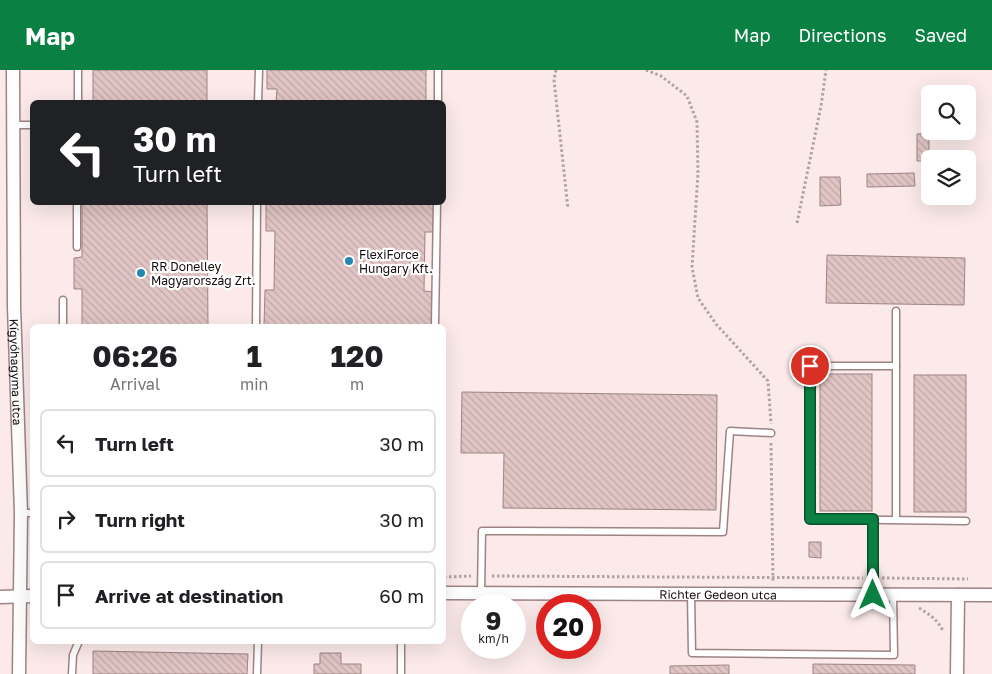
<!DOCTYPE html>
<meta charset="utf-8">
<style>
:root{--surface:#fff;--page:#f2f2f2;--text:#202124;--muted:#757577;--line:#e0e0e0;--accent:#0b8043}
body{margin:0;font-family:"Golos Text",sans-serif;background:var(--page);color:var(--text);height:100vh;display:flex;flex-direction:column;font-size:19px;white-space:nowrap}
*{box-sizing:border-box;margin:0}
p{font-size:16px;color:var(--muted)}
.icon{flex:none;width:28px;height:28px;fill:none;stroke:currentColor;stroke-width:2;stroke-linecap:round;stroke-linejoin:round}
.map{position:relative;flex:1;overflow:hidden}
.side{position:absolute;left:30px;top:254px;width:416px;height:320px;display:flex;flex-direction:column;background:var(--surface);border-radius:8px;box-shadow:0 5px 20px #0002}
.side>*{flex:none}
.guide{position:absolute;left:30px;top:30px;width:416px;height:105px;border-radius:8px;box-shadow:0 5px 20px #0002;background:#202124;color:#fff;overflow:hidden}
.controls{position:absolute;left:921px;top:15px;display:grid;gap:10px}
.controls a{display:grid;place-items:center;width:55px;height:55px;border-radius:8px;background:var(--surface);box-shadow:0 5px 20px #0002;font-size:25px}
.speed{position:absolute;left:461px;top:524px;display:flex;gap:10px;font-size:25px;font-weight:700;text-align:center}
.speed>*{display:grid;place-content:center;width:65px;height:65px;border-radius:50%;background:var(--surface);box-shadow:0 5px 20px #0002;line-height:1}
.speed small{font-size:12px;font-weight:400}
.speed .limit{border:8px solid #d22;background:#fff;color:#111}
.pin{position:absolute;display:grid;place-items:center;width:42px;height:42px;color:#fff;margin:-21px;border:2px solid #fff;border-radius:50%;box-shadow:0 1px 5px #0007}
.me{position:absolute;width:55px;margin:-28px;rotate:0deg;stroke-linejoin:round;filter:drop-shadow(0 0 4px #0008)}
.turn{display:flex;align-items:center;gap:18px;height:105px;padding:0 20px;font-size:22px}
.turn .icon{width:65px;height:65px;stroke-width:2.5}
.turn b{display:block;font-size:35px;line-height:42px}
.eta{display:flex;justify-content:space-evenly;align-items:center;height:85px;text-align:center}
.eta b{font-size:30px;font-weight:700;line-height:35px}
ul{padding:0;list-style:none}
li{display:flex;align-items:center;gap:15px;height:68px;margin:0 10px 8px;padding:0 10px;border:2px solid var(--line);border-radius:8px}
li div{flex:1}
li b{display:block;font-size:19px}
li em{font-style:normal}
header{display:flex;align-items:center;gap:30px;box-sizing:border-box;height:70px;padding:0 25px;background:var(--accent);color:#fff}
header strong{font-size:24px}
nav{display:flex;gap:28px;margin-inline-start:auto;font-size:18px}
.map>svg:first-child{display:block}
.building{fill:url(#building-back-hatch);stroke:#9e8483}
.lines{fill:none;stroke-linecap:round;stroke-linejoin:round}
.service-casing{stroke:#9e8383;stroke-width:9}
.minor-casing{stroke:#9e8383;stroke-width:15}
.path{stroke:#b2a3a2;stroke-width:3;stroke-dasharray:2.5 2.5;stroke-linecap:butt}
.service{stroke:#fff;stroke-width:6}
.minor{stroke:#fff;stroke-width:12}
.route-casing{stroke:#07532c;stroke-width:12}
.route{stroke:#0b8043;stroke-width:9}
.poi-dot{fill:#2387b1;stroke:#fff;stroke-width:2}
.labels{text-anchor:middle;dominant-baseline:central;stroke-width:4.5;stroke-linejoin:round;paint-order:stroke}
.poi-label{font-size:12px;fill:#140b0b;stroke:#fff;text-anchor:start}
.street-label{font-size:12px;fill:#140b0b;stroke:#fff}
</style>
<header>
<strong>Map</strong>
<nav><a>Map</a><a>Directions</a><a>Saved</a></nav>
</header>
<div class="map">
<svg width="992" height="604" viewBox="0 0 992 604">
<defs>
<pattern id="building-back-hatch" width="6" height="6" patternUnits="userSpaceOnUse" patternTransform="scale(1.25)"><rect width="6" height="6" fill="#e1c5c4"/><path d="M-1 5l2 2M0 0l6 6M5-1l2 2" fill="none" stroke="#c0a8a7"/></pattern>
</defs>
<rect width="100%" height="100%" fill="#fbeae9"/>
<!-- building -->
<g class="building">
<rect x="93" y="0" width="114" height="32"/>
<path d="M267 0H426V32H276L277 19H267Z"/>
<path d="M929 63V91H917V64Z"/>
<path d="M914 103 915 116 867 117V104Z"/>
<path d="M820 107H840L841 135 820 136Z"/>
<path d="M82 132H207L208 256H82V219H74V188L82 187Z"/>
<path d="M266 132H434V162H425L424 221 433 222V256H264L265 220H274L275 161H266Z"/>
<path d="M827 185 965 188 964 235 826 233Z"/>
<rect x="820" y="304" width="52" height="137"/>
<rect x="914" y="305" width="52" height="137"/>
<path d="M462 322 717 325 716 440 503 438 504 383H461Z"/>
<path d="M809 472H821V488L809 487Z"/>
<path d="M93 581 248 584 247 604H93Z"/>
<path d="M320 583H341V594H361V604H314V594H320Z"/>
<path d="M813 594 915 595V604H813Z"/>
<path d="M729 595V604H670V596Z"/>
</g>
<g class="lines">
<!-- service casing -->
<g class="service-casing">
<g id="service">
<path d="M78 32V0"/>
<path d="M258 32 259 0"/>
<path d="M438 32V0"/>
<path d="M13 55H32"/>
<path d="M77 177V132"/>
<path d="M63 230V256"/>
<path d="M256 256 257 132"/>
<path d="M435 256 437 132"/>
<path d="M896 296H811L810 449 966 451"/>
<path d="M21 443H32"/>
<path d="M873 449V525"/>
<path d="M896 449V241"/>
<path d="M481 523 482 461 723 462 730 361 771 363"/>
<path d="M691 524 692 583 894 585 893 525"/>
<path d="M72 604 73 585 79 571"/>
<path d="M257 604 258 571"/>
<path d="M401 604V571"/>
</g>
</g>
<!-- minor casing -->
<g class="minor-casing">
<g id="minor">
<path id="s1" d="M13 0 14 236 21 443 19 604"/>
<path id="s2" d="M444 523 992 525"/>
<path d="M0 527 32 526"/>
<path d="M957 604 958 525"/>
</g>
</g>
<!-- path -->
<g class="path">
<path d="M556 0 554 10 568 139"/>
<path d="M646 0 661 6 687 26 697 52 698 103 692 197 698 228 716 254 768 311 771 354"/>
<path d="M797 153 821 36 826 0"/>
<path d="M771 373 773 512"/>
<path d="M492 506 863 508"/>
<path d="M444 507 471 506"/>
<path d="M882 508 968 509"/>
<path d="M919 538C929 544 938 550 943 561"/>
</g>
<!-- service -->
<use href="#service" class="service"/>
<!-- minor -->
<use href="#minor" class="minor"/>
</g>
<g class="lines">
<!-- route casing -->
<g class="route-casing">
<path id="route" d="M810 296V449H873V525"/>
</g>
<!-- route -->
<use href="#route" class="route"/>
</g>
<!-- markers -->
<g class="poi-dot">
<circle cx="349" cy="191" r="5"/>
<circle cx="141" cy="203" r="5"/>
</g>
<g class="labels">
<!-- poi labels -->
<g class="poi-label">
<text x="359" y="184">FlexiForce<tspan x="359" dy="14">Hungary Kft.</tspan></text>
<text x="151" y="196">RR Donelley<tspan x="151" dy="14">Magyarország Zrt.</tspan></text>
</g>
<!-- street labels -->
<g class="street-label">
<text stroke="none"><textPath href="#s1" startOffset="302">Kígyóhagyma utca</textPath></text>
<text stroke="none"><textPath href="#s2" startOffset="274">Richter Gedeon utca</textPath></text>
</g>
</g>
</svg>
<div class="controls">
<a><svg class="icon" aria-label="search" viewBox="0 0 24 24"><circle cx="10" cy="10" r="6"/><path d="M15 15l6 6"/></svg></a>
<a><svg class="icon" aria-label="layers" viewBox="0 0 24 24"><path d="M12 4l9 5-9 5-9-5zM3 14l9 5 9-5"/></svg></a>
</div>
<div class="speed"><div>9<small>km/h</small></div><div class="limit">20</div></div>
<div class="pin" style="left:810px;top:296px;background:#d93025"><svg class="icon" aria-label="arrive" viewBox="0 0 24 24"><path d="M6 21V4h12l-3 4 3 4H6"/></svg></div>
<svg class="me" style="left:873px;top:525px" viewBox="-20 -20 40 40"><path d="M0-17L14 15 0 8-14 15z" fill="#0b8043" stroke="#fff" stroke-width="4"/></svg>
<div class="guide">
<div class="turn"><svg class="icon" aria-label="left" viewBox="0 0 24 24"><path d="M17 20v-9H6M10 6l-5 5 5 5"/></svg><div><b>30 m</b>Turn left</div></div>
</div>
<section class="side">
<div class="eta">
<div><b>06:26</b><p>Arrival</p></div>
<div><b>1</b><p>min</p></div>
<div><b>120</b><p>m</p></div>
</div>
<ul>
<li><svg class="icon" aria-label="left" viewBox="0 0 24 24"><path d="M17 20v-9H6M10 6l-5 5 5 5"/></svg><div><b>Turn left</b></div><em>30 m</em></li>
<li><svg class="icon" aria-label="right" viewBox="0 0 24 24"><path d="M7 20v-9h11M14 6l5 5-5 5"/></svg><div><b>Turn right</b></div><em>30 m</em></li>
<li><svg class="icon" aria-label="arrive" viewBox="0 0 24 24"><path d="M6 21V4h12l-3 4 3 4H6"/></svg><div><b>Arrive at destination</b></div><em>60 m</em></li>
</ul>
</section>
</div>
